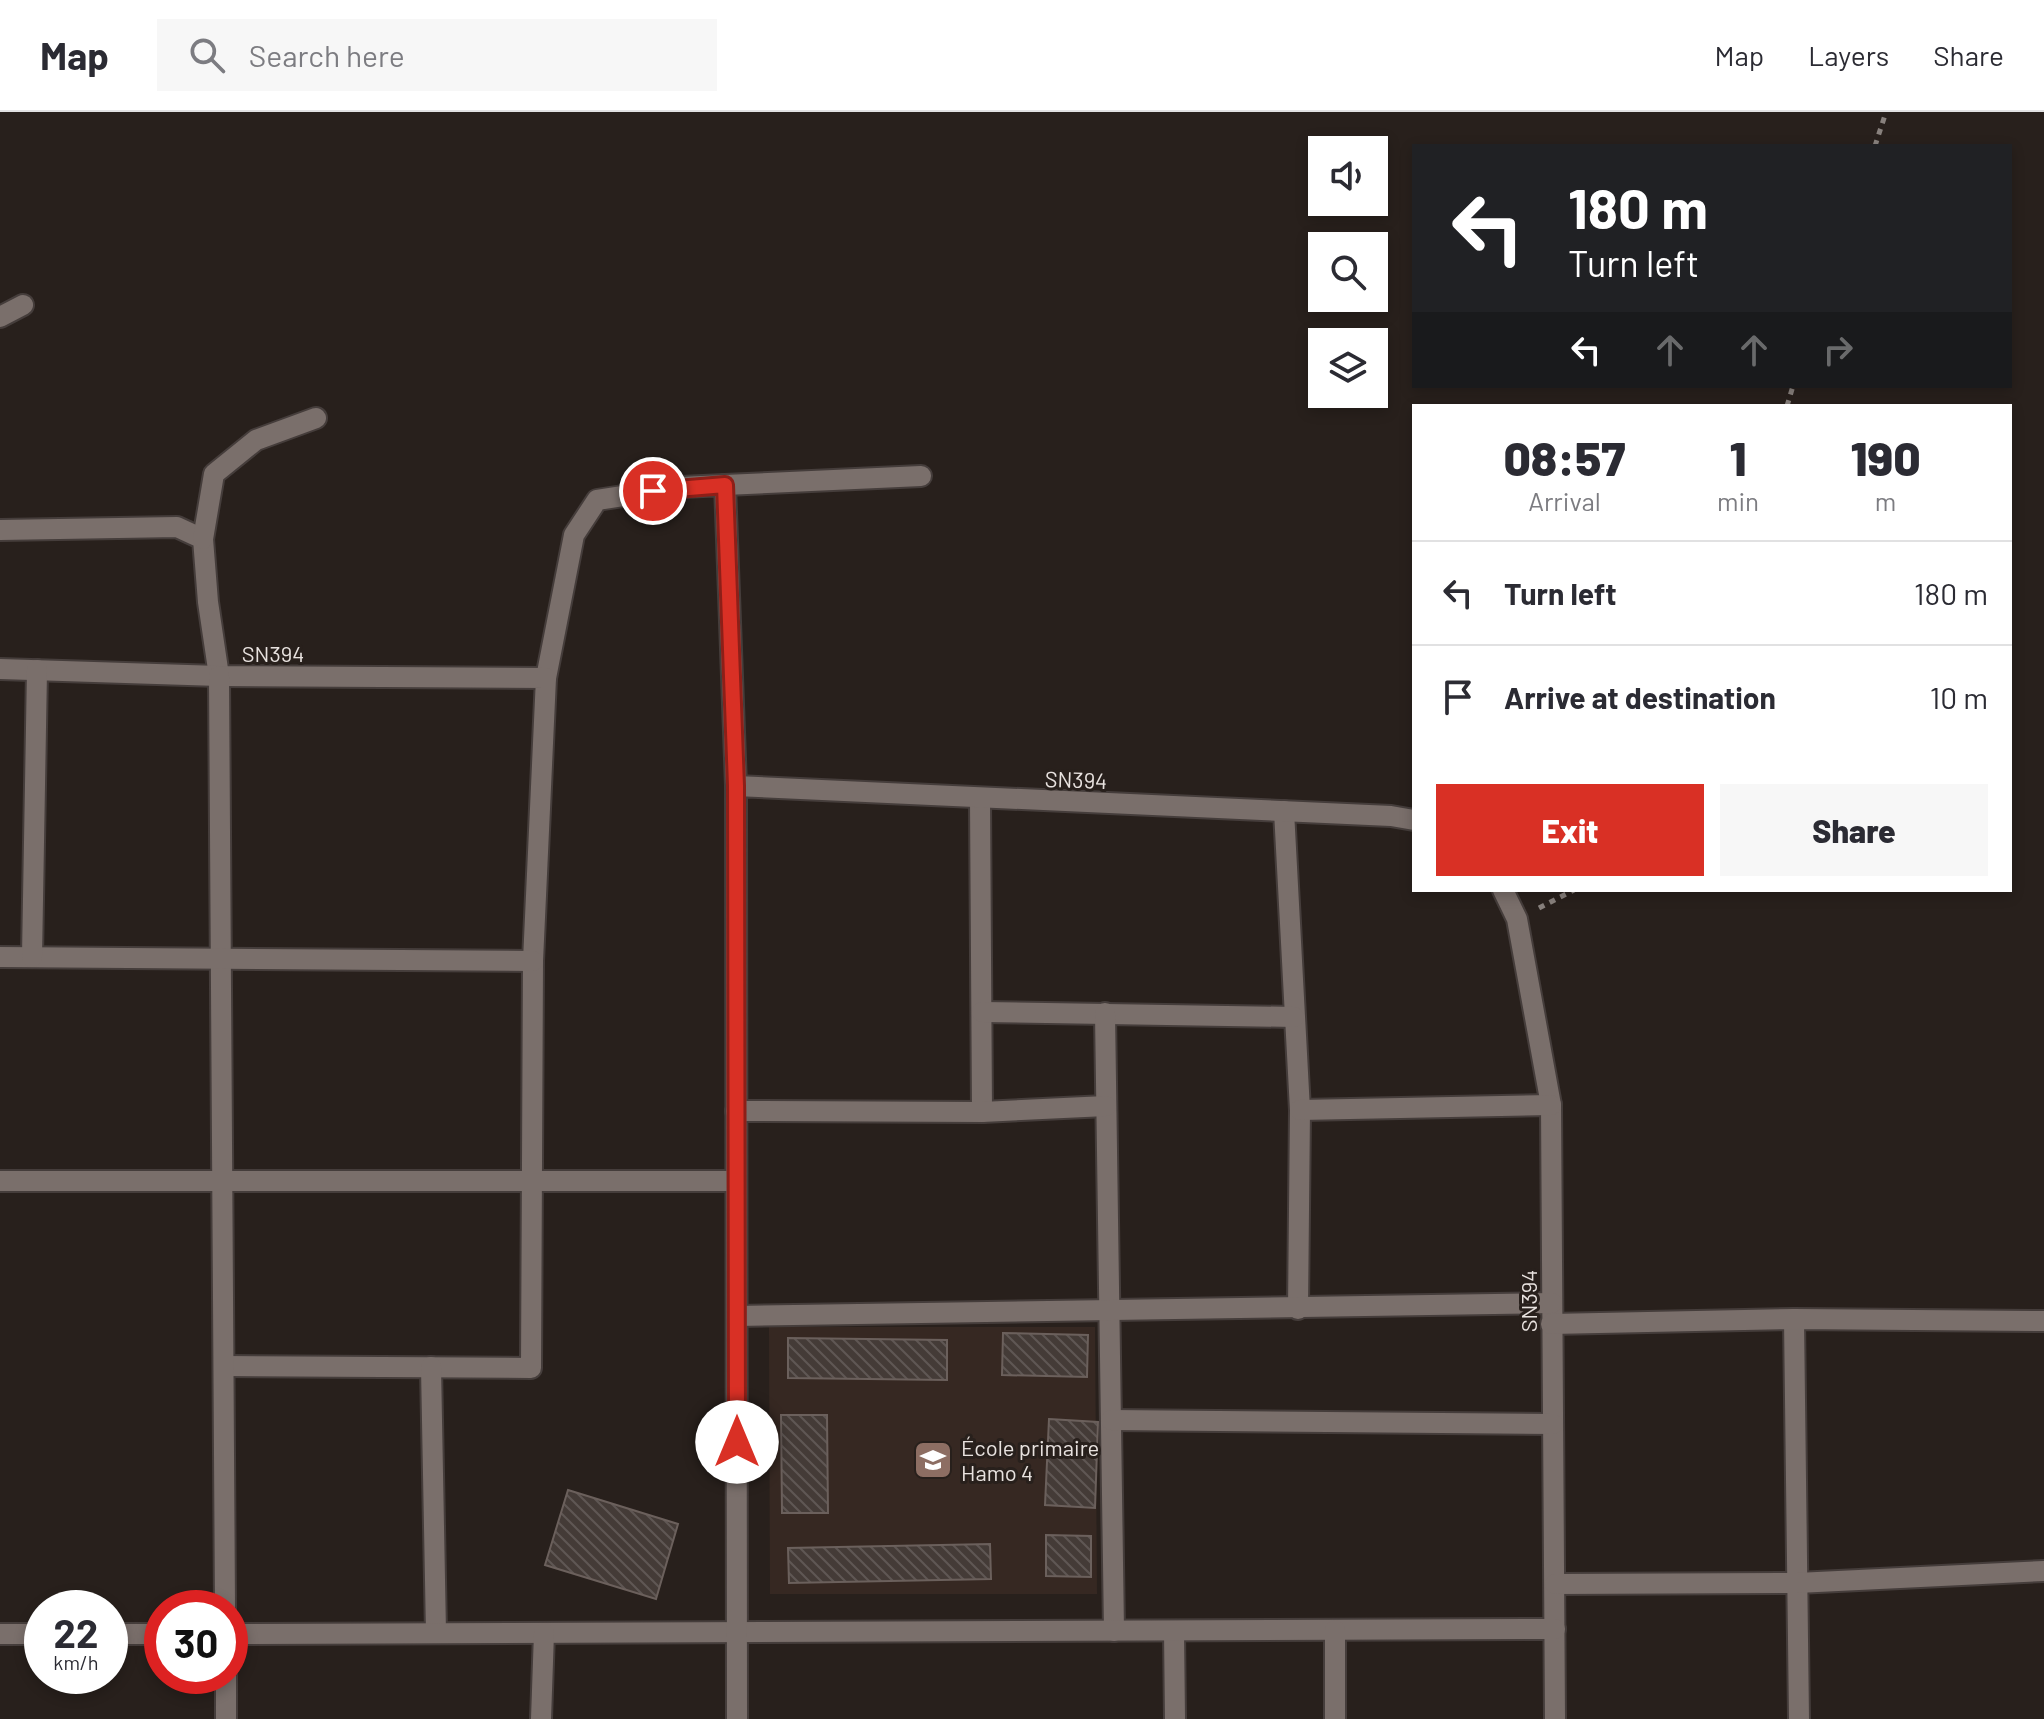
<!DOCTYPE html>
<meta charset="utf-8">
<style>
:root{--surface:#fff;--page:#f7f7f7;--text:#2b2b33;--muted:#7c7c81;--line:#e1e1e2;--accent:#d93025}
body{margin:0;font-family:Barlow,sans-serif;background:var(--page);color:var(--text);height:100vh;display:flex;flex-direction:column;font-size:30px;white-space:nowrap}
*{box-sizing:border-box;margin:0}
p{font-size:26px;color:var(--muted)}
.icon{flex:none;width:44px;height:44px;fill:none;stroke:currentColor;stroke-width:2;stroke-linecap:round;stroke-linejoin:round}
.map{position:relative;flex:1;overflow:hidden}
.sheet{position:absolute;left:1412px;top:292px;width:600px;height:488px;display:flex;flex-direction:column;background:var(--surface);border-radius:0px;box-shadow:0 4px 12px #0003}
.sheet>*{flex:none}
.banner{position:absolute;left:1412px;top:32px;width:600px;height:244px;border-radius:0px;box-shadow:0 4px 12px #0003;background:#202124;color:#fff;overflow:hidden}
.fabs{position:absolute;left:1308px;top:24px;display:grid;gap:16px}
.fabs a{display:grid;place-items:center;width:80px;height:80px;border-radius:0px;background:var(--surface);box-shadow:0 4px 12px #0003;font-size:40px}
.speed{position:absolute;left:24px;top:1478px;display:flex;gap:16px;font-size:40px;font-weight:700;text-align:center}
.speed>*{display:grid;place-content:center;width:104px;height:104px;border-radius:50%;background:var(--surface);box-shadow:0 4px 12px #0003;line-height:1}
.speed small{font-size:20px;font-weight:400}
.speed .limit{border:12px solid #d22;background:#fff;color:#111}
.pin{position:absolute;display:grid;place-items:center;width:68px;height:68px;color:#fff;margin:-34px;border:4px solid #fff;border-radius:50%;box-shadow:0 2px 8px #0007}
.me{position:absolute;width:88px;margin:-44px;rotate:0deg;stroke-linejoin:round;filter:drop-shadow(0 0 6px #0008)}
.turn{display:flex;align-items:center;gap:28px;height:168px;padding:0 24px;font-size:36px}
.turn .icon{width:104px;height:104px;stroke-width:2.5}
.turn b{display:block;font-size:56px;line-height:68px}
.lanes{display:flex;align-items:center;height:76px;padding:0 24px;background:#0003;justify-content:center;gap:40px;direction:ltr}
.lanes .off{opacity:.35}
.eta{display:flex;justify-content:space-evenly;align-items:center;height:136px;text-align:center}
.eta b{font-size:48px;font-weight:800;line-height:56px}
.primary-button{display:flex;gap:16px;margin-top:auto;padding:16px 24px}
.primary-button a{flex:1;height:92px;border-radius:0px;background:var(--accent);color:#fff;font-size:32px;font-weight:800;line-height:92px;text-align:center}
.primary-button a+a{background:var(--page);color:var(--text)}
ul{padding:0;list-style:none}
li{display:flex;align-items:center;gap:24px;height:104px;padding:0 24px;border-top:2px solid var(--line)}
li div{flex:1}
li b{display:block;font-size:30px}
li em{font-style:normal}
header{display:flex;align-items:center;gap:48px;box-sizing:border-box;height:112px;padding:0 40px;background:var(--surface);border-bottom:2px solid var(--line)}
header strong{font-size:38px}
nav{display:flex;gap:44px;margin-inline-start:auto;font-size:28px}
.search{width:560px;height:72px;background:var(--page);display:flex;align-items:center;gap:20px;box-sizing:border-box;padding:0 28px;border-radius:0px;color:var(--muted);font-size:30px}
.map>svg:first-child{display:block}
.built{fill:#362822}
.building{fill:url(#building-back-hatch);stroke:#6b605c;stroke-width:2}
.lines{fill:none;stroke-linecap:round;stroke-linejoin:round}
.lane-casing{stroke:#453d3b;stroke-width:24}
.street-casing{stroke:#453d3b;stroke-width:24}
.path{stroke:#88817d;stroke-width:5;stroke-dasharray:6 6;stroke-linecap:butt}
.lane{stroke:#7a6f6b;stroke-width:20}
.street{stroke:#7a6f6b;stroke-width:20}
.route-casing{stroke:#8d1f18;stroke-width:20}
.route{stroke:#d93025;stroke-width:14}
.labels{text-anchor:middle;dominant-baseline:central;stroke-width:6;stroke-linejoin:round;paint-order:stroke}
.street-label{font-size:22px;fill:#e8e2df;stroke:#28201c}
.poi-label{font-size:22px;fill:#e8e2df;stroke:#28201c;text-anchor:start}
</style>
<header>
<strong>Map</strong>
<div class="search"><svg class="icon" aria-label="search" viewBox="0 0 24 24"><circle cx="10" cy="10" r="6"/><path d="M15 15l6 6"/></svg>Search here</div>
<nav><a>Map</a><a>Layers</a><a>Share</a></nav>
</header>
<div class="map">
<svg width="2044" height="1607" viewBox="0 0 2044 1607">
<defs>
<pattern id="building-back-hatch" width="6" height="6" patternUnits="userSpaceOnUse" patternTransform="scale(2)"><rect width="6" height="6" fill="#443b37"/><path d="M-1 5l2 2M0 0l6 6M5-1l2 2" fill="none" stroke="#5f5754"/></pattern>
</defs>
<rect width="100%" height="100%" fill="#28201c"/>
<!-- built -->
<path class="built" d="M769 1215H1095L1097 1482H770Z"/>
<!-- building -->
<g class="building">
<path d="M1003 1221 1088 1223 1087 1265 1002 1263Z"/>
<path d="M788 1226 947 1228V1268L788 1266Z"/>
<path d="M781 1303H827L828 1401H782Z"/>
<path d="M1049 1307 1098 1310 1095 1396 1045 1393Z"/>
<path d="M568 1378 678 1412 656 1487 545 1453Z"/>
<path d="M1046 1423 1091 1424V1465L1046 1464Z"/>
<path d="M990 1432 991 1467 789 1471 788 1436Z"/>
</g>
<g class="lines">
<!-- lane casing -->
<g class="lane-casing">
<g id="lane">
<path d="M0 205 23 193"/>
<path d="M725 373 921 364"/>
<path d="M0 418 177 415 203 427 208 490 219 564"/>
<path d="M203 427 214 362 256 328 316 306"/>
<path d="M546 566 574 423 597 388 681 375 725 373 736 674"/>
</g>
</g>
<!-- street casing -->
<g class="street-casing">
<g id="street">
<path d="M0 557 219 564 546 566 533 849 531 1256 224 1254"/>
<path d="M219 564 225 1496"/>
<path d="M980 688 982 1000"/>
<path d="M1284 699 1300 998 1298 1197"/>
<path d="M1503 778 1517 807 1551 993 1555 1607"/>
<path d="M0 845 533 849"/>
<path d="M32 845 37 558"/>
<path d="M982 900 1294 905"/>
<path d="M1105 901 1114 1519"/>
<path d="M1300 998 1551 993"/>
<path d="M736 999 982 1000 1106 994"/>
<path d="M0 1069H736"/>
<path d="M737 1204 1552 1191"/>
<path d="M1794 1207 1799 1607"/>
<path d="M1551 1212 1794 1207 2044 1209"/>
<path d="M431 1255 436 1521"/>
<path d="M1111 1308 1553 1312"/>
<path d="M1555 1472 1797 1471 2044 1459"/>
<path d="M1174 1519 1175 1607"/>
<path d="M0 1522H42"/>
<path d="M110 1522H162"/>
<path d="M230 1522 1555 1517"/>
<path d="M226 1564V1607"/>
<path d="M541 1607 544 1521"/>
<path d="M737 1607 736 674 1391 704 1414 708"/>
<path d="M1335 1607V1518"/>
</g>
</g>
<!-- path -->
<g class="path">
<path d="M1875 34 1886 0"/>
<path d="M1787 294 1793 274"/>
<path d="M1539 796 1574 778"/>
</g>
<!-- lane -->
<use href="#lane" class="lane"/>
<!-- street -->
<use href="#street" class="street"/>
</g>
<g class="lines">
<!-- route casing -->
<g class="route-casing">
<path id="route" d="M653 379 725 373 736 674 737 1330"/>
</g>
<!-- route -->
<use href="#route" class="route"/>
</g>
<!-- icons -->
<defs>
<g id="school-square" transform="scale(2)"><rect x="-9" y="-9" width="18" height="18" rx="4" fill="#8d6e63" stroke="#28201c"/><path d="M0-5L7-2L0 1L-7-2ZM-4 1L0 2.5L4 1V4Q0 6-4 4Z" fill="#fff"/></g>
</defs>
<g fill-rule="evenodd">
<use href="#school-square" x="933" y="1348"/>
</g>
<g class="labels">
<!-- street labels -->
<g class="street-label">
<text x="273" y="541">SN394</text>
<text transform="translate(1076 667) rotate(2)">SN394</text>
<text transform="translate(1528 1189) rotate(-90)">SN394</text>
</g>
<!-- poi labels -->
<g class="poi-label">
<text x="961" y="1335">École primaire<tspan x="961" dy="25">Hamo 4</tspan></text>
</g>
</g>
</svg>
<div class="fabs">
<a><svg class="icon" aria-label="sound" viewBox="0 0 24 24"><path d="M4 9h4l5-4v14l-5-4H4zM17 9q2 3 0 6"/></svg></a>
<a><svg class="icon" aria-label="search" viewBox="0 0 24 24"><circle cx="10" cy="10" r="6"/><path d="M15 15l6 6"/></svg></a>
<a><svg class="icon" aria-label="layers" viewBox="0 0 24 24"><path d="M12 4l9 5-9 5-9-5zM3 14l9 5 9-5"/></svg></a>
</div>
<div class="speed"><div>22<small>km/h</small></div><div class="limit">30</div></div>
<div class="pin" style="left:653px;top:379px;background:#d93025"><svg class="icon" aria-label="arrive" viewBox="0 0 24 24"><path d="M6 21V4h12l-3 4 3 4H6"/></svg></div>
<svg class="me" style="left:737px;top:1330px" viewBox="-20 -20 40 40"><circle r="19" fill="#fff"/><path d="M0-13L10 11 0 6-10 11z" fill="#d93025"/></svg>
<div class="banner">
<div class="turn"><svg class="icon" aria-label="left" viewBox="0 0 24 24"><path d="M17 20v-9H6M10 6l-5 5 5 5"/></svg><div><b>180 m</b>Turn left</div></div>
<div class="lanes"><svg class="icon" aria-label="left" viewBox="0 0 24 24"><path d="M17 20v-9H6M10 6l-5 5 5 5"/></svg><svg class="icon off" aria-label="ahead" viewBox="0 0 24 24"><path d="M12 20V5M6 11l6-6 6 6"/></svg><svg class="icon off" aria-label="ahead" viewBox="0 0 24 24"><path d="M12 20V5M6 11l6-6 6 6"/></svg><svg class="icon off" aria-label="right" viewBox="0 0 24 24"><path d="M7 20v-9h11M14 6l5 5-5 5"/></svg></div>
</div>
<section class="sheet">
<div class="eta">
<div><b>08:57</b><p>Arrival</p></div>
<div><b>1</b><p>min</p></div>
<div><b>190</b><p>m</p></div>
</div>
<ul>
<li><svg class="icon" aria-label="left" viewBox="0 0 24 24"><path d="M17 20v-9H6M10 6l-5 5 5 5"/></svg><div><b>Turn left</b></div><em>180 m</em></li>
<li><svg class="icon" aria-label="arrive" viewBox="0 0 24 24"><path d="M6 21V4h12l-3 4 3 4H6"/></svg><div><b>Arrive at destination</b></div><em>10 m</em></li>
</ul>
<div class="primary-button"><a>Exit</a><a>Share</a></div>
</section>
</div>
